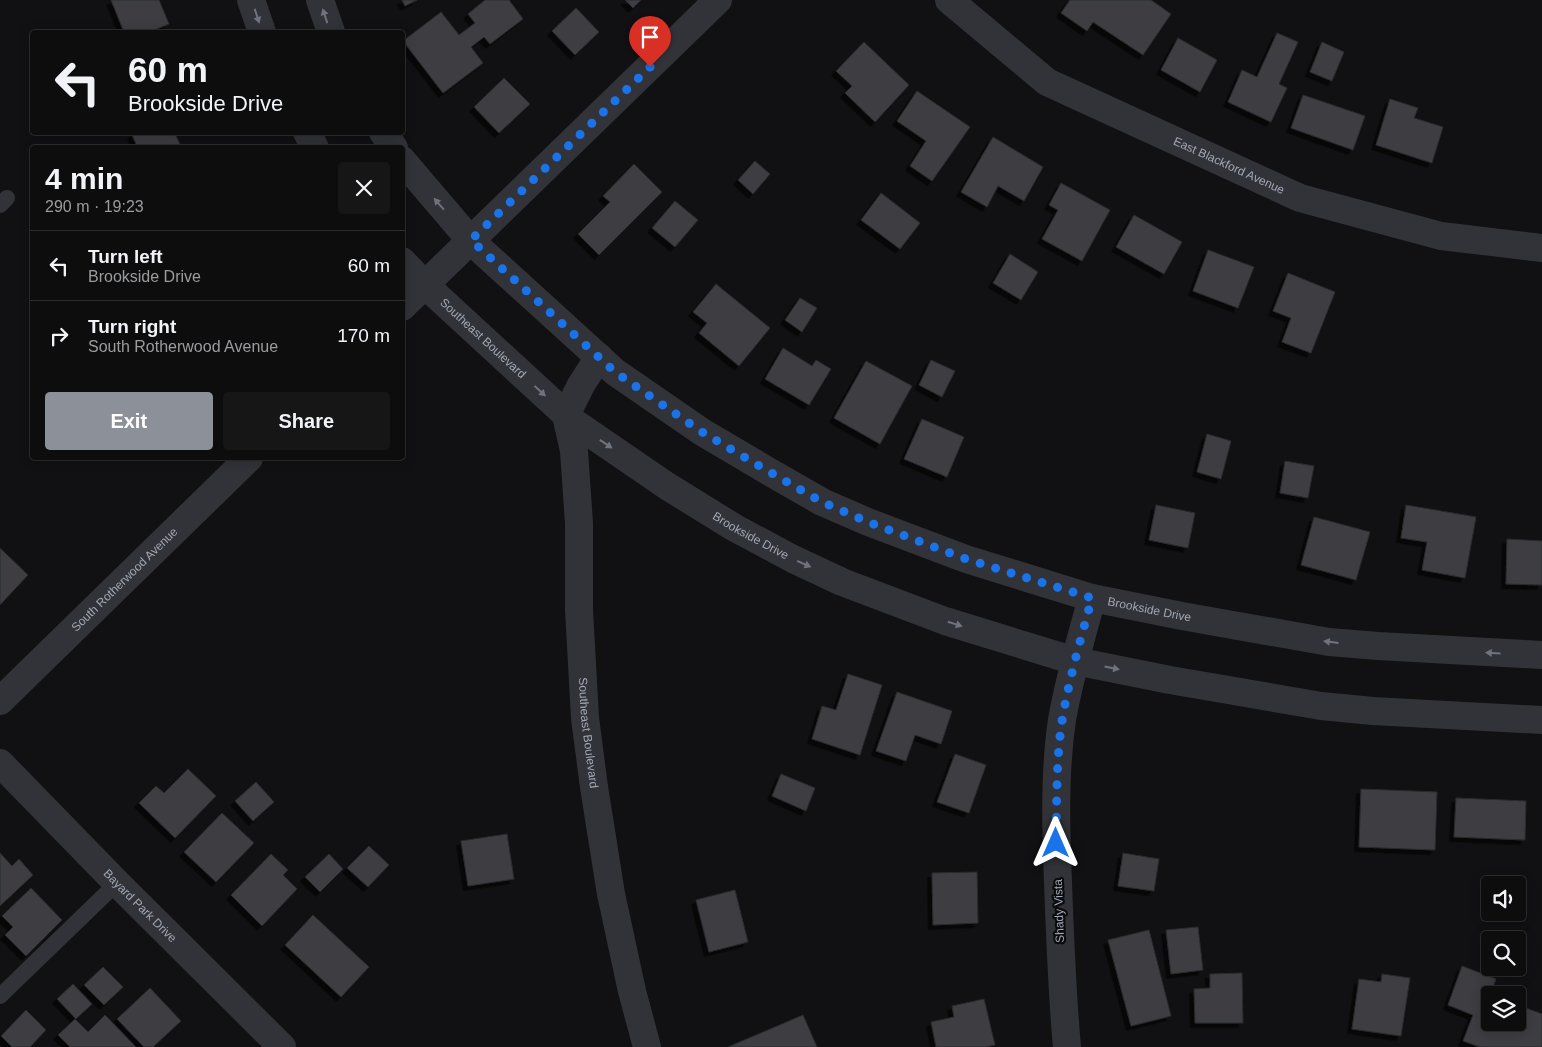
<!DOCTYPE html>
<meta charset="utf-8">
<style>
:root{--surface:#0d0d0e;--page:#161617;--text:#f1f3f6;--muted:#9a9c9e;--line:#2d2d2e;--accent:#8c9099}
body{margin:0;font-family:Arial,sans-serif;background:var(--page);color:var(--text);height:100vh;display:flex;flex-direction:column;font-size:19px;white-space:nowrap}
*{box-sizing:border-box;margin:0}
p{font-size:16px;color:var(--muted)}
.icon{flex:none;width:28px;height:28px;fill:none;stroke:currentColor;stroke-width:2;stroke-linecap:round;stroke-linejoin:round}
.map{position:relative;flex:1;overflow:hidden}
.sheet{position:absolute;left:30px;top:145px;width:375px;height:315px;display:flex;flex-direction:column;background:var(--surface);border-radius:5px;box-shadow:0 2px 12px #0003,0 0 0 1px var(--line)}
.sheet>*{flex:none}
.banner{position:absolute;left:30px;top:30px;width:375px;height:105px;border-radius:5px;box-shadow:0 2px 12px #0003,0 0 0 1px var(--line);background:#0d0d0e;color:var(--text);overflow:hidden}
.fabs{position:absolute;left:1481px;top:876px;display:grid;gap:10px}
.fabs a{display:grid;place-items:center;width:45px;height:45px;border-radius:5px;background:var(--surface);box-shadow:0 2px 12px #0003,0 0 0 1px var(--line);font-size:25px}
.pin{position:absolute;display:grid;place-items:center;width:42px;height:42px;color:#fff;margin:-51px -21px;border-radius:50% 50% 50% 0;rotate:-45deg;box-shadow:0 0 5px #0007}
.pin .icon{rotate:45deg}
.me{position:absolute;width:55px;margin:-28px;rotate:0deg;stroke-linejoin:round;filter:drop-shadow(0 0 4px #0008)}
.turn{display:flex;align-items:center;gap:18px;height:105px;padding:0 15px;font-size:22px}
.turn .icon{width:65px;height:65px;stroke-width:2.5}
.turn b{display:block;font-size:35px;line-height:42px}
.round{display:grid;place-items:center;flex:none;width:52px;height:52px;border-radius:5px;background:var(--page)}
.summary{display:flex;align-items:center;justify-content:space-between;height:85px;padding:0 15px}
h1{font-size:30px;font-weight:800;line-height:38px}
.primary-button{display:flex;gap:10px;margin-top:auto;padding:10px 15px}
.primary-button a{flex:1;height:58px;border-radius:5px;background:var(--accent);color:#fff;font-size:20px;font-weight:800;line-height:58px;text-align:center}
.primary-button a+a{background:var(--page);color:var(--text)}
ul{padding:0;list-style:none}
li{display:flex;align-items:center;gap:15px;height:70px;padding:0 15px;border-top:1px solid var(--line)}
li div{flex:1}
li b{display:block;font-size:19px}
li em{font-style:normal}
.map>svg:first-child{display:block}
.building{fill:#3d3e43;stroke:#2b2b2f;filter:url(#shadow)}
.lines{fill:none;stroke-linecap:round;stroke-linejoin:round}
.service{stroke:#323338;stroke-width:16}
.minor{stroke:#323338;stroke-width:28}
.oneway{fill:#6f737d}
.route{stroke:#1a73e8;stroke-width:9;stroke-dasharray:0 16.2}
.labels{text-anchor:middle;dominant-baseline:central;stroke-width:4.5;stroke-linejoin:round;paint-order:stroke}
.street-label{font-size:12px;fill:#a1a8b5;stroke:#0c0c0e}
</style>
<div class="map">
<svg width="1542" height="1047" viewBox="0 0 1542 1047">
<defs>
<filter id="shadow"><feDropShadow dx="-4.5" dy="4.5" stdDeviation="0" flood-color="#0009"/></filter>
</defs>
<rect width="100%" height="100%" fill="#111113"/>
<!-- building -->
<g class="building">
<path d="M111 0H159L169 24 149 32H124Z"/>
<path d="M402 0H417L405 6Z"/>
<path d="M485 0H509L523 19 490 44 484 37 471 47 483 63 443 93 403 41 441 12 459 35 475 23 468 14Z"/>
<path d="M625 0H641L633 8Z"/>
<path d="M1070 0H1151L1171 14 1143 55 1093 22 1087 31 1061 13Z"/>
<path d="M576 8 599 32 575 55 552 31Z"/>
<path d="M1277 33 1298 42 1279 84 1287 88 1271 122 1228 102 1242 70 1257 77Z"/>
<path d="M1178 38 1217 60 1200 92 1161 70Z"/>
<path d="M864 42 909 85 875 122 845 93 852 86 836 71Z"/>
<path d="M1322 42 1344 52 1332 81 1310 72Z"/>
<path d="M504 78 530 104 499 133 474 107Z"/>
<path d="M917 91 970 127 932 181 910 166 926 141 897 121Z"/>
<path d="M1303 95 1365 116 1353 150 1291 128Z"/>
<path d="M1390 99 1418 108 1414 118 1443 127 1432 163 1376 145Z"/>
<path d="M136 132H174L182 148H138L132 135Z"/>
<path d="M993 137 1043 167 1024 201 998 186 987 207 961 192Z"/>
<path d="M755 161 770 174 753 194 738 180Z"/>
<path d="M634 164 662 192 599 255 578 234 610 202 603 196Z"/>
<path d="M1061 183 1110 210 1082 261 1042 239 1058 210 1049 205Z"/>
<path d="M881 193 920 223 900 249 861 220Z"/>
<path d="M675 201 698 220 675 247 652 228Z"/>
<path d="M1134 215 1182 242 1164 274 1116 247Z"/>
<path d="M1208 250 1254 267 1238 308 1193 291Z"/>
<path d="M1010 254 1038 272 1021 300 993 283Z"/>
<path d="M1288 273 1335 292 1311 353 1282 342 1291 318 1273 311Z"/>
<path d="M716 284 770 328 739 366 699 333 707 323 693 312Z"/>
<path d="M800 298 817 308 802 332 785 320Z"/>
<path d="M783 348 812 366 816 360 831 369 809 405 765 379Z"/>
<path d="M931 360 955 371 942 397 919 385Z"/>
<path d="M866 361 912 386 880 444 834 418Z"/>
<path d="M922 419 964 437 947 477 904 459Z"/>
<path d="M1207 434 1231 441 1221 479 1197 472Z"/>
<path d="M1285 461 1314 466 1308 498 1280 493Z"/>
<path d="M1156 505 1195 513 1188 548 1149 540Z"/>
<path d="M1406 505 1476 517 1465 578 1422 570 1427 542 1401 538Z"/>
<path d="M1314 517 1370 532 1356 580 1301 565Z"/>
<path d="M1507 539 1542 541V585L1506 584Z"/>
<path d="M0 548 28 575 0 605Z"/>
<path d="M848 674 882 685 860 755 812 739 822 706 836 710Z"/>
<path d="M897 692 952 711 941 744 915 735 906 761 876 751Z"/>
<path d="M955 754 986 765 969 813 937 802Z"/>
<path d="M188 769 216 796 175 838 139 803 156 786 164 793Z"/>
<path d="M781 774 815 788 806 811 772 796Z"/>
<path d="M256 782 274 802 253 821 235 801Z"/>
<path d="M1361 789 1437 792 1435 850 1359 847Z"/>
<path d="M1456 798 1526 801 1525 840 1454 837Z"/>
<path d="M222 813 254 843 216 882 184 852Z"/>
<path d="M507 834 514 879 468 886 461 841Z"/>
<path d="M369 846 389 865 368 887 347 868Z"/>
<path d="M0 853 12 866 19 859 33 875 0 906Z"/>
<path d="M1123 853 1159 859 1154 891 1118 886Z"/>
<path d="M271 854 288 870 283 875 297 889 262 926 231 895Z"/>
<path d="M329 854 343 869 320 892 305 877Z"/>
<path d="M977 872 978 923 933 925 932 873Z"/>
<path d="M31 888 62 920 26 956 5 935 13 927 2 916Z"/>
<path d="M735 890 748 942 709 952 696 900Z"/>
<path d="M313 915 369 967 341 997 285 945Z"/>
<path d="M1198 927 1203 970 1171 974 1166 930Z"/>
<path d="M1149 930 1171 1016 1131 1026 1108 940Z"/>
<path d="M1462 966 1496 979 1490 995V1022H1518V1005L1542 1014V1047H1480L1463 1041 1473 1015 1448 1005Z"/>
<path d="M103 967 123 987 104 1005 84 985Z"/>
<path d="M1242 973 1243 1023H1195L1194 989 1210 988V974Z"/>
<path d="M1382 974 1410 978 1401 1036 1352 1029 1359 979 1381 982Z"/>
<path d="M73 984 92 1004 76 1019 57 999Z"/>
<path d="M150 988 181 1021 153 1047H144L117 1019Z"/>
<path d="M984 999 995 1045 986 1047H936L931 1022 954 1017 952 1006Z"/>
<path d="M26 1010 46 1030 30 1047H12L1 1036Z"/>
<path d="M105 1015 136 1047H70L58 1035 75 1019 88 1032Z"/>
<path d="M803 1015 817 1047H728Z"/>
</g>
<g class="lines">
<!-- service -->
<g class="service">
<path d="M0 205 7 198"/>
<path d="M0 996 117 883"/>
</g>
<!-- minor -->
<g class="minor">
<path d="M251 0 262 32"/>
<path d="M320 0 331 32"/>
<path id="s1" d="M949 0 1047 82 1300 198 1441 236 1542 248"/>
<path d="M307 132 315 148"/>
<path d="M383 132 394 148"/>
<path id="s2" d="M402 160 471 241 615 372 702 432 768 471 822 502 868 522 966 559 1092 598 1182 616 1329 642 1378 646 1542 655"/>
<path id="s3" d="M402 261 425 285 575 423 667 486 735 528 793 559 842 582 945 621 1075 661 1170 680 1321 706 1373 711 1542 720"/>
<path d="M402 307 718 0"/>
<path id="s4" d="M599 357 581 385 566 415 574 451 579 523V610L585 718 594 787 611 894 632 991 647 1047"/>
<path id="s5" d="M0 701 249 458"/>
<path id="s6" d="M0 763 117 883 282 1047"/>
<path d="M1067 1047C1062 993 1060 938 1058 883 1056 829 1054 774 1062 720 1069 679 1081 638 1092 598"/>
</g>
</g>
<!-- one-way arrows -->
<defs><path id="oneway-solid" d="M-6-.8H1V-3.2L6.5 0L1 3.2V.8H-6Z" transform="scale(1.25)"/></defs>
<g class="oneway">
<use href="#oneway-solid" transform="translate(257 16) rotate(72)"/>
<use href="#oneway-solid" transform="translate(325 16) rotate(-108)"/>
<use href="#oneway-solid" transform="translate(439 204) rotate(-131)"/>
<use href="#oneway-solid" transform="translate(540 391) rotate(43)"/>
<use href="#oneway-solid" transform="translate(606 444) rotate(34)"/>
<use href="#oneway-solid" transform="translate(804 564) rotate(24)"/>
<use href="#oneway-solid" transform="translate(955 624) rotate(17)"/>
<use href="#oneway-solid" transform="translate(1331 642) rotate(-173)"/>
<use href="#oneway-solid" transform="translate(1493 653) rotate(-177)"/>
<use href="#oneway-solid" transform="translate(1112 668) rotate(11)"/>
</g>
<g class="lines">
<!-- route -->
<path class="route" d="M650 67 471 240 615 372 702 432 768 471 822 502 868 522 966 559 1092 598C1081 638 1069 679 1062 721 1056 761 1057 802 1056 843"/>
</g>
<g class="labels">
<!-- street labels -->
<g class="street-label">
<text stroke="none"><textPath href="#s1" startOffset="328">East Blackford Avenue</textPath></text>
<text stroke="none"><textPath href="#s3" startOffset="112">Southeast Boulevard</textPath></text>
<text stroke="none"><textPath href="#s3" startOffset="446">Brookside Drive</textPath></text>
<text stroke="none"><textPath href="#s5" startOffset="174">South Rotherwood Avenue</textPath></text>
<text stroke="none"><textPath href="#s2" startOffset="891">Brookside Drive</textPath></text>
<text stroke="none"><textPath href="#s4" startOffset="386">Southeast Boulevard</textPath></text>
<text stroke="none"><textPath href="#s6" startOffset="200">Bayard Park Drive</textPath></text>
<text transform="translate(1059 911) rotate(-92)">Shady Vista</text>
</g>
</g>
</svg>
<div class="fabs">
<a><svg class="icon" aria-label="sound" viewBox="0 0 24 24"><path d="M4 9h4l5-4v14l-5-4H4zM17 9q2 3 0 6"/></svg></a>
<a><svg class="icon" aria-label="search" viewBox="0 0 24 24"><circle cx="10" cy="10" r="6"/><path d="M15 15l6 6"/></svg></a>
<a><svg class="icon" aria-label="layers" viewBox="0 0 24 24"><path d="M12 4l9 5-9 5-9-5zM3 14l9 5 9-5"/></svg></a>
</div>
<div class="pin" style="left:650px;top:67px;background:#d93025"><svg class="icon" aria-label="arrive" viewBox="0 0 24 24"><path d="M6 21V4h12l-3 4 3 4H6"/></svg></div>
<svg class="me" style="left:1056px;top:843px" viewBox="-20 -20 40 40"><path d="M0-17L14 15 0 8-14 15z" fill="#1a73e8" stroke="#fff" stroke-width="4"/></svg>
<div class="banner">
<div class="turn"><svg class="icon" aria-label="left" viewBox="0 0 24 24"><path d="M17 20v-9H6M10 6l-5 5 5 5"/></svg><div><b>60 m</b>Brookside Drive</div></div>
</div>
<section class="sheet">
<div class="summary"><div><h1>4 min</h1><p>290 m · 19:23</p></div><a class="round"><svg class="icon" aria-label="close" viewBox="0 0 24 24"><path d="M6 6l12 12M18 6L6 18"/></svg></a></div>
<ul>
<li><svg class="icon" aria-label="left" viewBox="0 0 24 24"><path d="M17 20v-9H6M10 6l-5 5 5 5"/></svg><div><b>Turn left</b><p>Brookside Drive</p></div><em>60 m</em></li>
<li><svg class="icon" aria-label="right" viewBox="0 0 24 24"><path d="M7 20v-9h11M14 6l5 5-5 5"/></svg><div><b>Turn right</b><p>South Rotherwood Avenue</p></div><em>170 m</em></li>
</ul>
<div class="primary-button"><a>Exit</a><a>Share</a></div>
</section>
</div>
